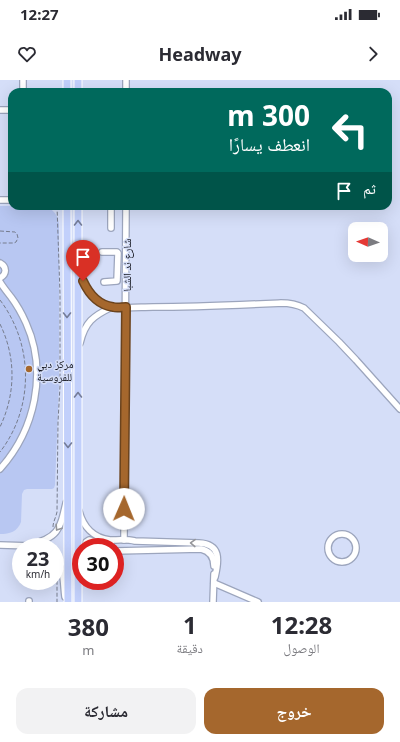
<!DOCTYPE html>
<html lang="ar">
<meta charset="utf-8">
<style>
:root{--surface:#fff;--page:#f2f2f3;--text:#2b2b33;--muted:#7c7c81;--accent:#a5672d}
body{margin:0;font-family:"Noto Sans","Noto Naskh Arabic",sans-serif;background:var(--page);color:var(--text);direction:rtl;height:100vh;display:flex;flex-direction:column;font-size:15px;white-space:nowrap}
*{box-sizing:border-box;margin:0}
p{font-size:13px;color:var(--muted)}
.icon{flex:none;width:22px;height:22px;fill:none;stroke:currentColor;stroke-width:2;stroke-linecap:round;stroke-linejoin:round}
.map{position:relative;height:522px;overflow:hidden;direction:ltr}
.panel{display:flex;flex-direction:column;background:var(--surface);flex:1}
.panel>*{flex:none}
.banner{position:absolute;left:8px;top:8px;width:384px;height:122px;border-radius:12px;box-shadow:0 4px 16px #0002;direction:rtl;background:#00695c;color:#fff;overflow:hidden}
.needle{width:26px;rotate:272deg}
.controls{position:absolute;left:348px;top:142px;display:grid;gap:8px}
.controls a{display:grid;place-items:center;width:40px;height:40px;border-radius:8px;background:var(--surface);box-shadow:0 4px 16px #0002;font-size:20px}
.speed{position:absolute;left:12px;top:458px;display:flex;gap:8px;font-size:20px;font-weight:700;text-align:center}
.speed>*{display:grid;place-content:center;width:52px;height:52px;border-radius:50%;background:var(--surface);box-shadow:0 4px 16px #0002;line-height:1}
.speed small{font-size:10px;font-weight:400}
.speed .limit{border:6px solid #d22;background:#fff;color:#111}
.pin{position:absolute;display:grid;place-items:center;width:34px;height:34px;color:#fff;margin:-41px -17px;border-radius:50% 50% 50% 0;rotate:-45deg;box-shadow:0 0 4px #0007}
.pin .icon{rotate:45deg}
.me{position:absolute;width:44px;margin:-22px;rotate:1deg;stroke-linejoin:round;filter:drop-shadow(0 0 3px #0008)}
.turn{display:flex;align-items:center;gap:14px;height:84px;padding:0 16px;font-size:18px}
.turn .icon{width:52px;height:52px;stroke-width:2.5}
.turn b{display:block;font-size:28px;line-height:34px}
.then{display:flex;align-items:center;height:38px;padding:0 16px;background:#0003;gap:8px;font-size:15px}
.eta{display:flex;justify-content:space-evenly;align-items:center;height:68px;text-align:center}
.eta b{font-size:24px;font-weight:700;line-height:28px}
.primary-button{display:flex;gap:8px;margin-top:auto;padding:8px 16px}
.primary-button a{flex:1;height:46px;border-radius:12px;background:var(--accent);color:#fff;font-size:16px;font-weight:700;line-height:46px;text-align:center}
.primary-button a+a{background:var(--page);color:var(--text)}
.status{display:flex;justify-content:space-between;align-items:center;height:28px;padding:0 20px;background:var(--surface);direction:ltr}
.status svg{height:11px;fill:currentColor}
header{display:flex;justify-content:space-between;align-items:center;height:52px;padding:0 16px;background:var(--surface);font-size:18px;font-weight:700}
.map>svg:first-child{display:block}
.green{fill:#b8c7f2}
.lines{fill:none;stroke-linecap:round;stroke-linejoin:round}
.minor-casing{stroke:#9ca5bd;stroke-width:8}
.major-casing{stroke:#fff;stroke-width:9}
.path{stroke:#767c8d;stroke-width:1;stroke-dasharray:4 2;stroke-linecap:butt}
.minor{stroke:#fff;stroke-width:5.5}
.major{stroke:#c2d0fb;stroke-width:7}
.oneway{stroke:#747c98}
.oneway2{stroke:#95969a}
.route-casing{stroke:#6b431d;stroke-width:10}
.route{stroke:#a5672d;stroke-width:7}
.poi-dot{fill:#a5672d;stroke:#d5def8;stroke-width:1.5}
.labels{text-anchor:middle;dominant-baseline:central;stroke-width:3;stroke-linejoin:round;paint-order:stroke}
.street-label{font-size:11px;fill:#14161f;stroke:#d5def8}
.poi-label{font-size:11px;fill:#14161f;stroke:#d5def8;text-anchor:start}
</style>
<div class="status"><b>12:27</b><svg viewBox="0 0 49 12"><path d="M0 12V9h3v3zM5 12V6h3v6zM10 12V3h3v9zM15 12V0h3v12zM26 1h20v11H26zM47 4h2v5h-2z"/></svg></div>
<header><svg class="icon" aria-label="forward" viewBox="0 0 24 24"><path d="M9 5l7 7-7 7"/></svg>Headway<svg class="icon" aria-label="heart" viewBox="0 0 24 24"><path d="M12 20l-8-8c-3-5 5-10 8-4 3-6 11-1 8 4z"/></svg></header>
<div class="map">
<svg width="400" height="522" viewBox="0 0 400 522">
<rect width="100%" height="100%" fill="#d5def8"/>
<!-- green -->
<path class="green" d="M0 126H45C53 129 58 135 59 144V304L55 405 54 408 52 409H27L24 410 22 414 21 442C17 452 10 454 0 454Z"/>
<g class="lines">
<!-- minor casing -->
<g class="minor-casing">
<g id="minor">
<path d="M23 0V12"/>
<path d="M126 0V12"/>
<path d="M0 30H12"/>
<path d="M0 120H12"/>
<path d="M111 148V126"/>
<path d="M102 172H117L118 173 117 201 104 202"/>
<path d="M0 183C7 187 7 194 0 198"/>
<path d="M79 191C84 205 90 218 104 224 117 230 138 227 153 227 196 227 238 225 281 223 290 223 296 224 304 228L339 262 356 280 400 329"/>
<path d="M0 202C3 207 7 212 11 217 17 225 22 234 26 243 48 292 35 350 0 389"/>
<path d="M80 263C85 242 93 236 112 227"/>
<path d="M79 431C83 446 93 458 110 460 118 460 127 459 135 461L199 463C221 464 219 480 215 497"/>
<circle cx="342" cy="468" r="14"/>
<path d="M124 460 126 126"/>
<path d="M0 465 32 466"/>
<path d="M29 465C58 458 60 450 66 423"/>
<path d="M85 467 86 462 89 460 101 463H111"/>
<path d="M115 471 201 469C210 471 214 477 214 486"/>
<path d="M55 478C65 491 63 502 65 517"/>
<path d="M214 503 258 522"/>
<path d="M29 522V521"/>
<path d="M213 522 214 494"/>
</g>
</g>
<!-- major casing -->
<g class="major-casing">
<g id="major">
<path d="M67 12V0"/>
<path d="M78 12V0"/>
<path d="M67 126 68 522"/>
<path d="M78 522V126"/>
</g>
</g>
<!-- path -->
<g class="path">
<path d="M0 151 15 152 17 154 18 158 16 162 14 163H0"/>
<path d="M0 220C34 265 34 328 0 372"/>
<path d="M0 244C16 277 16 313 0 347"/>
<path d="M53 447C53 442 56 437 57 432L58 342 60 306V214L57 126"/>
<path d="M55 489 57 496V522"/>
</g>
<!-- minor -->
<use href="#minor" class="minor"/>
<!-- major -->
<use href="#major" class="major"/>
</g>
<!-- one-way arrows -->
<defs><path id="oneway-chevron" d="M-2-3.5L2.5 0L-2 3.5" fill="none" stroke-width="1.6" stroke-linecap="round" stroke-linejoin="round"/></defs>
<g class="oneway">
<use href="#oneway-chevron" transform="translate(78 143) rotate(-90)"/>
<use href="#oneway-chevron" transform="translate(67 235) rotate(90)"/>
<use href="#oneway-chevron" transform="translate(78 315) rotate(-90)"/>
<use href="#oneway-chevron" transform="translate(68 365) rotate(90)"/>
</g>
<g class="oneway2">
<use href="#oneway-chevron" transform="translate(58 448) rotate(123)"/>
<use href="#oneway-chevron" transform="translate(193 463) rotate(-178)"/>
</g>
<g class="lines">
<!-- route casing -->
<g class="route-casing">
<path id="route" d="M83 201C89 214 98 225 113 227 117 228 122 227 126 227L124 429"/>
</g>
<!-- route -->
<use href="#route" class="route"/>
</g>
<!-- markers -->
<circle class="poi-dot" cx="29" cy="289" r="4"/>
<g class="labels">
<!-- street labels -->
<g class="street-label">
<text transform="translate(126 185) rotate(-90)">شارع ند الشبا</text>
</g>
<!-- poi labels -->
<g class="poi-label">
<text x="37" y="283">مركز دبي<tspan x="37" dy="13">للفروسية</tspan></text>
</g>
</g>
</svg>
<div class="controls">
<a><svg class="needle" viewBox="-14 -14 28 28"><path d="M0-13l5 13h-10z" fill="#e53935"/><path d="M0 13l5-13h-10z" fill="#7c7c81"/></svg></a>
</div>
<div class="speed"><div>23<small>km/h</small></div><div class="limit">30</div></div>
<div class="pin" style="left:83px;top:201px;background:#d93025"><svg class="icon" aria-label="arrive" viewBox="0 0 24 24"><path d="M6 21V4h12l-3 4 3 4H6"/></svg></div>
<svg class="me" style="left:124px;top:429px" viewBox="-20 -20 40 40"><circle r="19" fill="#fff"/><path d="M0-13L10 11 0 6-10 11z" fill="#a5672d"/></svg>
<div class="banner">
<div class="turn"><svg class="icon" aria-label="left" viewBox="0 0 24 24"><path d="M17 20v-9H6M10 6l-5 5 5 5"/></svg><div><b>300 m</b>انعطف يسارًا</div></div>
<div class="then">ثم<svg class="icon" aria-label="arrive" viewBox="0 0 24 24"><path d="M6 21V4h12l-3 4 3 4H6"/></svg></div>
</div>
</div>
<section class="panel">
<div class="eta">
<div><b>12:28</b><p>الوصول</p></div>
<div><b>1</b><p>دقيقة</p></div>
<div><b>380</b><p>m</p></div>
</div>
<div class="primary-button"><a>خروج</a><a>مشاركة</a></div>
</section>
